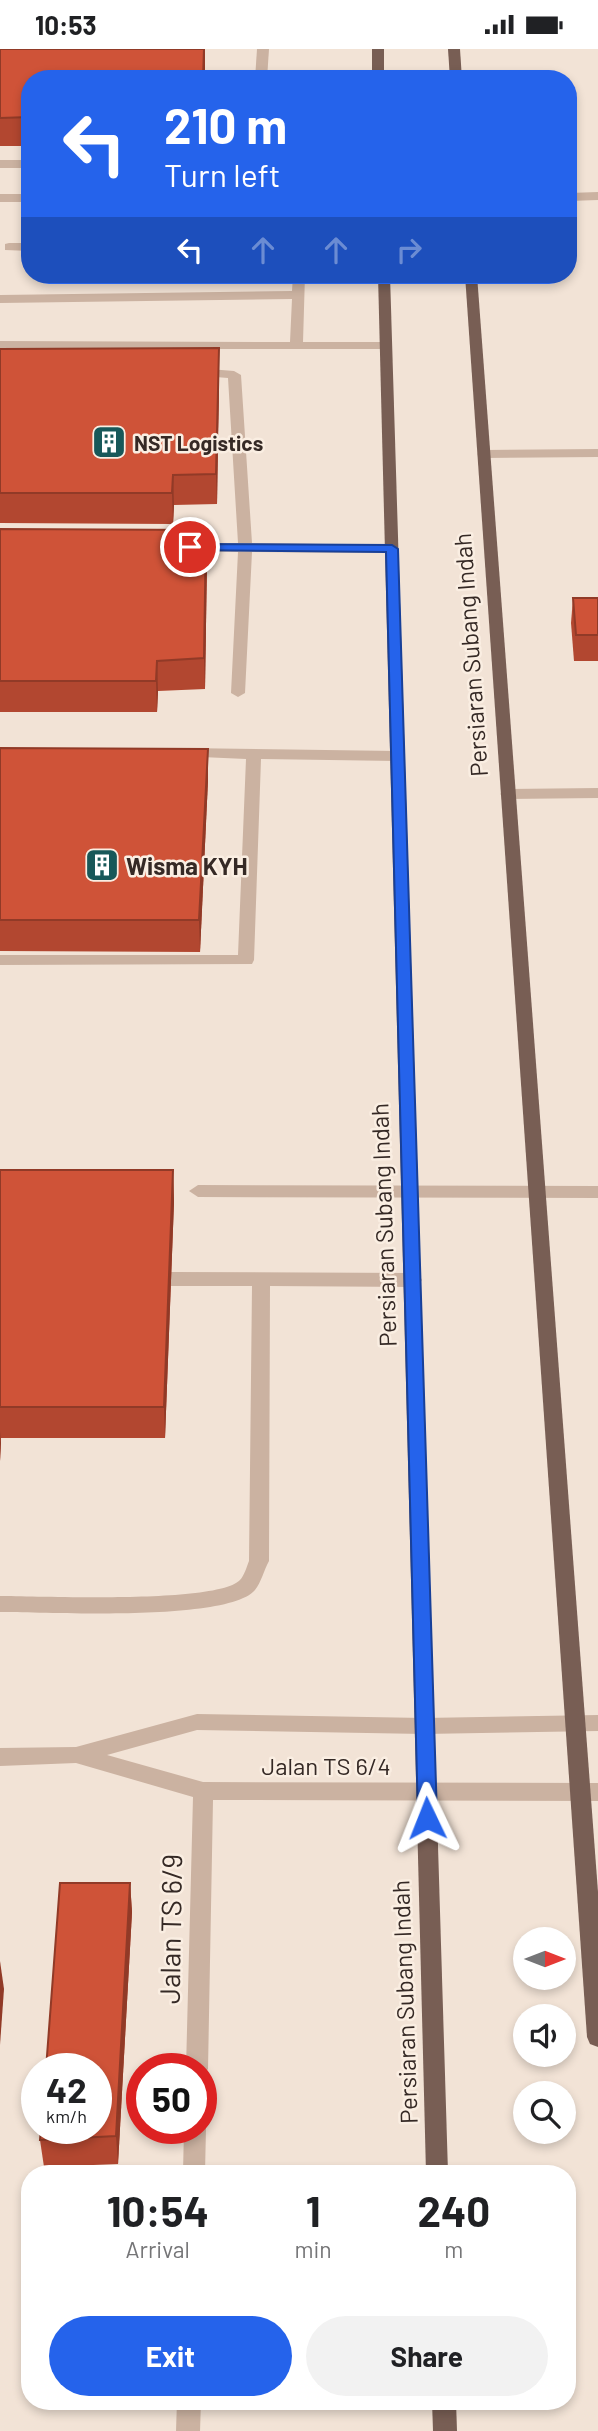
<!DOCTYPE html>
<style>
:root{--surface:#fff;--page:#f2f2f2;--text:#202124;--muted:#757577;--accent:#2563eb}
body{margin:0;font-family:Barlow,sans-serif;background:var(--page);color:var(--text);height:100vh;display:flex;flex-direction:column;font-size:26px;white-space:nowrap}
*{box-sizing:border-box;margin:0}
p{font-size:23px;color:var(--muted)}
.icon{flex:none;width:38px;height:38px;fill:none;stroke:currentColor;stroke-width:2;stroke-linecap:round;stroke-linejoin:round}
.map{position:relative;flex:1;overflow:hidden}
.drawer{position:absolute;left:21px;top:2116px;width:555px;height:245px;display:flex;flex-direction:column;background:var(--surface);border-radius:28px;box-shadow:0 4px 10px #0003}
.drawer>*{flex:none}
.guide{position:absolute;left:21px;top:21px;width:556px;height:214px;border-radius:28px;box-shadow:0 4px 10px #0003;background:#2563eb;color:#fff;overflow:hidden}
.needle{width:46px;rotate:90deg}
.controls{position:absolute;left:513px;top:1878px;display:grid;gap:14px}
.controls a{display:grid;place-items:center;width:63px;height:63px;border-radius:50%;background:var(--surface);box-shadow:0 4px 10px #0003;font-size:35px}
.speed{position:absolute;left:21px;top:2004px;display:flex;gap:14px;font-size:35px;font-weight:700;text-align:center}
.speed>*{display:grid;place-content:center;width:91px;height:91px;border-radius:50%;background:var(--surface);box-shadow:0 4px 10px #0003;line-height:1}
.speed small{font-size:18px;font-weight:400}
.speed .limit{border:10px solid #d22;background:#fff;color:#111}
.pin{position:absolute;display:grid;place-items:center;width:60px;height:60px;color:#fff;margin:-30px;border:4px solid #fff;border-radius:50%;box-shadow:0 2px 7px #0007}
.me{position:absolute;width:77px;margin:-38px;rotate:358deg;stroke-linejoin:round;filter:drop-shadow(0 0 5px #0008)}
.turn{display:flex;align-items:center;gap:24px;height:147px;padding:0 28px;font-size:32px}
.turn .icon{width:91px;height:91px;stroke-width:2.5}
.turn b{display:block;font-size:49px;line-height:60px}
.lanes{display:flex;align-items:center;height:66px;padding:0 28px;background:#0003;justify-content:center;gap:35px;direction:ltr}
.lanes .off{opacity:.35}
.eta{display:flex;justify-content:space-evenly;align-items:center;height:119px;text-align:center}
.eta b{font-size:42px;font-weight:700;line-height:49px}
.cta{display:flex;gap:14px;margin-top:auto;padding:14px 28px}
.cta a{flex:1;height:80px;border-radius:42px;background:var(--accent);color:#fff;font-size:28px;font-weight:700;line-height:80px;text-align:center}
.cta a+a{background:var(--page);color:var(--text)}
.status{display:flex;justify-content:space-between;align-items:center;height:49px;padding:0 35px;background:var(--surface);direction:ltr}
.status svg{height:19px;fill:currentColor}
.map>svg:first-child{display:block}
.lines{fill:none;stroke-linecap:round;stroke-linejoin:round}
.minor{fill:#cbb2a1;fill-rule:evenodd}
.major{fill:#785e54;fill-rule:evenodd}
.wall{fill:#b24730}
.shaded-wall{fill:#913a27}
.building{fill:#cf5338;stroke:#913a27;stroke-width:2}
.route{fill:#2563eb;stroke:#184099;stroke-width:2}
.labels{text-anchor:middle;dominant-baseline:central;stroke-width:5;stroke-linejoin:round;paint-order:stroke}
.far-poi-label{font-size:21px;font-weight:bold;fill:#352925;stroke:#faeee2;text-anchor:start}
.street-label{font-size:24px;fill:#352925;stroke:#faeee2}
.poi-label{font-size:24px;font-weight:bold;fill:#352925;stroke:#faeee2;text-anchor:start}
.near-street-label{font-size:28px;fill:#352925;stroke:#faeee2}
</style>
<div class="status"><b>10:53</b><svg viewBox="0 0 49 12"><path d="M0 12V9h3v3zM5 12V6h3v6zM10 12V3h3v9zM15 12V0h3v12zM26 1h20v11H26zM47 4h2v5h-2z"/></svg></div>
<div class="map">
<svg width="598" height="2382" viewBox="0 0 598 2382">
<rect width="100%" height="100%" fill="#f2e3d6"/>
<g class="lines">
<!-- minor -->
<g class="minor">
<path d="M257 0H269L267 30H255Z"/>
<rect x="0" y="111" width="30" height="8"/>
<path d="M598 143V151L569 152V144Z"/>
<rect x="0" y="145" width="30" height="8"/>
<path d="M9 194H30V202L5 201V195Z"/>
<path d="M293 226H305L303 293H386L391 294V300H0V292L290 293 292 250 0 254V246L292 242Z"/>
<path d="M196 319 234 322 241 326 252 494 392 496 399 500 392 504 252 503 245 644 238 648 231 644 238 503 182 502 175 498 182 494H238L228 329 191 326V320Z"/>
<path d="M598 400V408L484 409 477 405 484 401Z"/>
<path d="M184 699 397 702 404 707 397 712 261 710 254 911 252 915 0 916V906H238L246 710 179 707 177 704Z"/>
<path d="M598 739V749L508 750 500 745 508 740Z"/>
<path d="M198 1136 598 1137V1149L198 1148 189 1142Z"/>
<path d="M171 1223 413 1224 419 1226 422 1231 419 1236 413 1238 270 1237 269 1512C264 1521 261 1534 255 1541 228 1573 46 1563 0 1563V1547C40 1547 217 1555 240 1531 244 1527 247 1517 249 1512L252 1237H171L165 1235 162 1230 165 1225Z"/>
<path d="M197 1665 424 1669 598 1666V1682L424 1685 197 1681 107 1706 203 1733 598 1734V1752L213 1751 208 2020 201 2028V2020H186L193 1748 76 1714 0 1717V1699L76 1698Z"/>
<path d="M201 2071 206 2079 205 2124H183L184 2079H201Z"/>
<path d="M177 2352H201L200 2382H176Z"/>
</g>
<!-- major -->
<g class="major">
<rect x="372" y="0" width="12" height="30"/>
<path d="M448 0H460L462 30H450Z"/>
<path d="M378 226H390L448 2124H426Z"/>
<path d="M465 226H477L598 1843V1998L590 1995 587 1988Z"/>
<path d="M432 2352H456L457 2382H433Z"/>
</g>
</g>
<!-- wall -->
<g class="wall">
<path d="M0 0H205V30H30V97H0Z"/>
<path d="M219 299V329L217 455 174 456 173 475 0 474V300Z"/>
<path d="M0 480 206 481 207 511 205 640 158 642 157 663H0Z"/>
<path d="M573 549H598V612H574L571 574Z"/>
<path d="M0 699 208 700V731L200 903 0 902Z"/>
<path d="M0 1121H173L174 1153 165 1389H1L0 1412Z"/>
<path d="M130 1834 132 1863 118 2115 44 2118 40 2091Z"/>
</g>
<!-- shaded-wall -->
<g class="shaded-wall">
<path d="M204 0H205V30H203Z"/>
<path d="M219 299V329L217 455 216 425Z"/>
<path d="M173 426 174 456 173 475 172 444Z"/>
<path d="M206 481 207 511 205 640 204 609Z"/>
<path d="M157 612 158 642 157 663 156 632Z"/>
<path d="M208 700V731L200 903 199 871Z"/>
<path d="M173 1121 174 1153 165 1389 164 1358Z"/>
<path d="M0 1382 1 1394 0 1412Z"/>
<path d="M130 1834 132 1863 118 2115 116 2087Z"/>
<path d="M0 1912 4 1940 0 1996Z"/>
</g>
<!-- building -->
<g class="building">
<path d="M0 0H204L203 30H30V68L0 69Z"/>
<path d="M219 299 216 425 173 426 172 444H0V300Z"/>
<path d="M0 480 206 481 204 609 157 612 156 632H0Z"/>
<path d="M573 549H598V586H576Z"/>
<path d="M0 699 208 700 199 871H0Z"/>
<path d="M0 1121H173L164 1358H0Z"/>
<path d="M60 1834H130L116 2087 40 2091 41 2079H96V2020H46Z"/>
</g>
<!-- route -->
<path class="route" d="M190 495 392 496 398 500 437 1769 434 1775 427 1777 421 1775 418 1769 386 503 186 501 184 498Z"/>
<!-- icons -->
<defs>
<g id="building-square" transform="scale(1.75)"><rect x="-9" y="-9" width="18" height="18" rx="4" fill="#185859" stroke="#faeee2"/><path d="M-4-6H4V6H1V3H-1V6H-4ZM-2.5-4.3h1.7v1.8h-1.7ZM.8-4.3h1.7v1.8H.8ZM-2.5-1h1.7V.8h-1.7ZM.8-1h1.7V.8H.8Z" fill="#fff"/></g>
</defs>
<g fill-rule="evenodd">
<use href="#building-square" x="109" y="393"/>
<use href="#building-square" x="102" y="816"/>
</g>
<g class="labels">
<!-- far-poi labels -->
<g class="far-poi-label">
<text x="134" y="393">NST Logistics</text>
</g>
<!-- street labels -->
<g class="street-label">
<text transform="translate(470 606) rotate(-94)">Persiaran Subang Indah</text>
<text transform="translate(383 1176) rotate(-92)">Persiaran Subang Indah</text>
<text x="326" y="1716">Jalan TS 6/4</text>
<text transform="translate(404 1953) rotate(-92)">Persiaran Subang Indah</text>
</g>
<!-- poi labels -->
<g class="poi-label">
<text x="126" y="816">Wisma KYH</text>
</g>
<!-- near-street labels -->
<g class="near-street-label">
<text transform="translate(170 1880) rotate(-89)">Jalan TS 6/9</text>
</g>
</g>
</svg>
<div class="controls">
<a><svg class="needle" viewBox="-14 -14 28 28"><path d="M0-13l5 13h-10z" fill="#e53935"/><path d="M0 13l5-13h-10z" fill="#757577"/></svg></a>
<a><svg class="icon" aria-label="sound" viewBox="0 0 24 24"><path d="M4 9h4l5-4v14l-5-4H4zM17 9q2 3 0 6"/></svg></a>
<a><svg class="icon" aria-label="search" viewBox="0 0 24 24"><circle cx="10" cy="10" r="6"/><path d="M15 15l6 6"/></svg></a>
</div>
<div class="speed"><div>42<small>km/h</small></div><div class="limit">50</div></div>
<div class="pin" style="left:190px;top:498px;background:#d93025"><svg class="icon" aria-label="arrive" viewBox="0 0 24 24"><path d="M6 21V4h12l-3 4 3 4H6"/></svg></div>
<svg class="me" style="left:427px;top:1769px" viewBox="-20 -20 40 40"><path d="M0-17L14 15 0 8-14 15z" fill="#2563eb" stroke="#fff" stroke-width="4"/></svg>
<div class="guide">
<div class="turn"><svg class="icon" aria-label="left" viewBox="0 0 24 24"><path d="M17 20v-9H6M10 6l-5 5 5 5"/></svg><div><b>210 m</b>Turn left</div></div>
<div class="lanes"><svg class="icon" aria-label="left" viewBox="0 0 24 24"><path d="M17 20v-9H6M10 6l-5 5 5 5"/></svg><svg class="icon off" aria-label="ahead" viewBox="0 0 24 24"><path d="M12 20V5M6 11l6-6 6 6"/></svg><svg class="icon off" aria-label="ahead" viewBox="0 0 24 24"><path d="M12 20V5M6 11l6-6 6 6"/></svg><svg class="icon off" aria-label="right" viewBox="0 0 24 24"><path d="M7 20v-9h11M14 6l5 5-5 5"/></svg></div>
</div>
<section class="drawer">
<div class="eta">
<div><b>10:54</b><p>Arrival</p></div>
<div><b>1</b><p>min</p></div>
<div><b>240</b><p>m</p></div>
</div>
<div class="cta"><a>Exit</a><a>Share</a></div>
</section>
</div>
